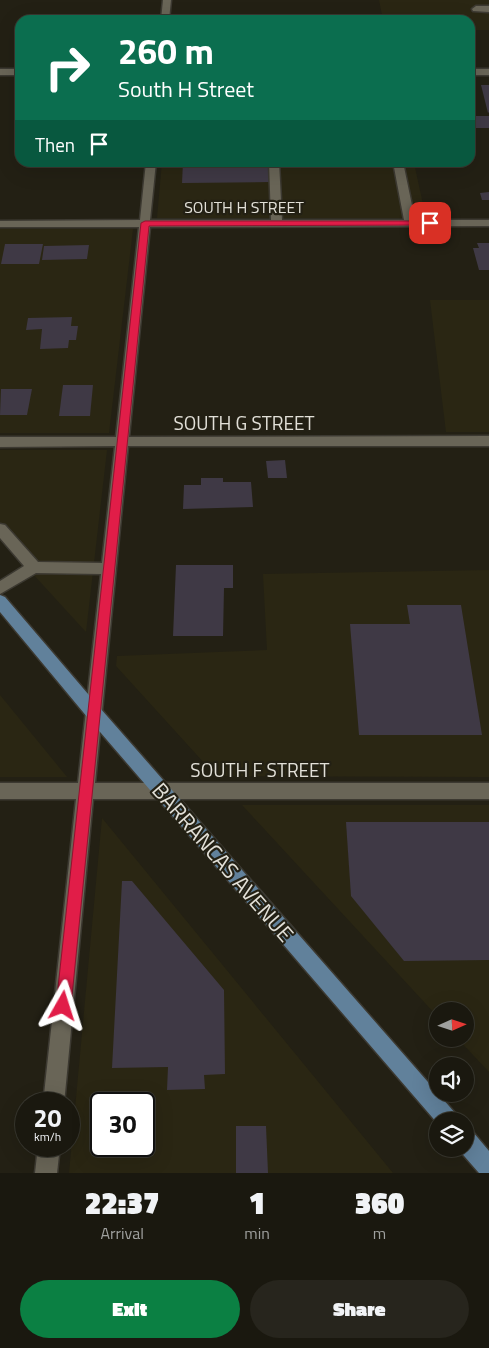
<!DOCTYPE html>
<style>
:root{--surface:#1a180f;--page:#27251d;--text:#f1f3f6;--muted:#9fa09e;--line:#38372f;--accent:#0b8043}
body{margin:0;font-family:"Titillium Web",sans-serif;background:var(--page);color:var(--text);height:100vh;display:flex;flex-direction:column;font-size:19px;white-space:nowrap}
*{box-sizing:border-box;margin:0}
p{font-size:16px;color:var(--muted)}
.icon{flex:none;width:28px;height:28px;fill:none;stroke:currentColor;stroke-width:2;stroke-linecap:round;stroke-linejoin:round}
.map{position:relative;height:1173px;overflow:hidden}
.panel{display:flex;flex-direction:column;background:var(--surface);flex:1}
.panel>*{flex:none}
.top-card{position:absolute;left:15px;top:15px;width:460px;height:152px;border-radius:15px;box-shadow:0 5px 20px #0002,0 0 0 1px var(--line);background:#0b6e4f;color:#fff;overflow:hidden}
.needle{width:32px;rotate:87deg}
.tools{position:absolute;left:429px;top:1002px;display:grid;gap:10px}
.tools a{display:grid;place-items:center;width:45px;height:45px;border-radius:50%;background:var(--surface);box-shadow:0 5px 20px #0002,0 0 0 1px var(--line);font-size:25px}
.speed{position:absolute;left:15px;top:1092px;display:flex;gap:10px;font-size:25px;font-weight:700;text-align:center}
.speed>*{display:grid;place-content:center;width:65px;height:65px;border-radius:50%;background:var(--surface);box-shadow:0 5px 20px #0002,0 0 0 1px var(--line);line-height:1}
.speed small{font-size:12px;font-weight:400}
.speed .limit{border:2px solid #111;border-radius:8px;background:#fff;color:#111}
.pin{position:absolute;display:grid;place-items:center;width:42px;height:42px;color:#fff;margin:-21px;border-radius:10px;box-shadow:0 2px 8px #0006}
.me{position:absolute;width:55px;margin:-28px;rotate:6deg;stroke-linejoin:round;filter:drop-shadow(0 0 4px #0008)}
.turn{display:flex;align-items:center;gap:18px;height:105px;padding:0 20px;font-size:22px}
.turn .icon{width:65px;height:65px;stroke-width:2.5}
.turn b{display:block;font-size:35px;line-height:42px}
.then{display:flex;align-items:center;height:48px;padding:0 20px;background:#0003;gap:10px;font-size:19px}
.eta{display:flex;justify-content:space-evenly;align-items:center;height:85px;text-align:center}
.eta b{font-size:30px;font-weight:800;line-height:35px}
.cta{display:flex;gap:10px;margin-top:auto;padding:10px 20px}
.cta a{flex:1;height:58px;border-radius:30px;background:var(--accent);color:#fff;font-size:20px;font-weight:800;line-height:58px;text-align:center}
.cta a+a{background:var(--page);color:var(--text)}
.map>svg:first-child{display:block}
.built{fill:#2a2613;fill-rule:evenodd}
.building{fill:#3f3945}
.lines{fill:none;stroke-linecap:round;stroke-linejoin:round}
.minor-casing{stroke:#3c3931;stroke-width:3}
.major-casing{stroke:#3c3931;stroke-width:3}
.minor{fill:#696557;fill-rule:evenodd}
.major{fill:#61819b;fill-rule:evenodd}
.route{fill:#e11d48;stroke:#92132f}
.labels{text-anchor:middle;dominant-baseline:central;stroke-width:4.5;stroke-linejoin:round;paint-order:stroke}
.far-street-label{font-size:16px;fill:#e2e0d8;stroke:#232014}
.street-label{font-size:19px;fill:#e2e0d8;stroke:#232014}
.near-street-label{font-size:22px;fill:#e2e0d8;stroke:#232014}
</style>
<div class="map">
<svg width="489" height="1173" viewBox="0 0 489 1173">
<rect width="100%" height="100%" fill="#232014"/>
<!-- built -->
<g class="built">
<path d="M379 0H489V30H470V20H383Z"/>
<path d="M162 162 414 163 426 218H157Z"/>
<path d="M0 229H133L109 433H0Z"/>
<path d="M430 300H489V432H446Z"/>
<path d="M0 450H107L86 632 0 538Z"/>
<path d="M489 570V777L216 776 116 666 117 656 267 650 263 574Z"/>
<path d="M0 695 67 777H0Z"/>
<path d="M242 805H489V1072L458 1039H465V1011H438L437 1016Z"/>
<path d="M102 818 393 1173H69ZM101 1104H144V1146H101Z"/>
</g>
<!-- building -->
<g class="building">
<path d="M481 85H489V112L488 113Z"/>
<rect x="470" y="116" width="19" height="12"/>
<path d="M183 162H269L271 182 182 183Z"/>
<path d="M489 192V200H482L480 193Z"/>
<path d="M477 243H489V270H479L473 248H479Z"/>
<path d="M5 244H43L39 264H1Z"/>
<path d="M89 245 87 259 42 260 44 246Z"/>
<path d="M72 317 71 326H78L76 340H69L68 348 40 349 42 329 26 330 28 318Z"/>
<path d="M63 385H93L90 416H59Z"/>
<path d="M1 389H32L27 415H0Z"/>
<path d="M285 460 287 478H268L266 461Z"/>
<path d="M201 478H223V482H251L253 507 183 509 184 485H201Z"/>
<path d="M176 565H233V588H224L223 636H173Z"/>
<path d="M407 605H461L482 735H359L350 624H410Z"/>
<path d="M346 822H489V960L404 961 351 896Z"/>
<path d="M122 881H132L224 990 225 1074 204 1075 205 1089 167 1090 168 1067 112 1068Z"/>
<path d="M236 1126H266L268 1173H236Z"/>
</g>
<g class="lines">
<!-- minor casing -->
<g class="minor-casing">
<g id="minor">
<path d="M163 0H171L169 20H161Z"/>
<path d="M476 6H489V12L473 11 472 9Z"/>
<rect x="0" y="69" width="20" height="6"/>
<rect x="470" y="69" width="19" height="6"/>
<path d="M146 162H156L150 220H271L269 162H279L282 220H404L393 162H403L415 220H489V226L150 227 129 437 489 436V446H128L95 783H489V799H93L64 1104H43L76 799H0V783H78L101 574 36 573 0 594V581L24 566 0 538V524L5 525 38 562 102 563 115 446 0 447V437H116L139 227H0V221L140 220Z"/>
<path d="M38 1146H60L57 1173H35Z"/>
</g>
</g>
<!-- major casing -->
<g class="major-casing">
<g id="major">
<path d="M0 595 5 597 100 708 456 1114 459 1121H438V1124L88 718 0 612Z"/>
<path d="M465 1129 473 1132 489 1151V1173H479L458 1149H465Z"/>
</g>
</g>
<!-- minor -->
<use href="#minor" class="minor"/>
<!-- major -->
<use href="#major" class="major"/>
</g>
<!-- route -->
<path class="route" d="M145 221H430L434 223 430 225 149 226 71 1006 69 1011 63 1014 58 1011 56 1006 141 223Z"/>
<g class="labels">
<!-- far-street labels -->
<g class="far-street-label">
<text x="244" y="207">SOUTH H STREET</text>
</g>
<!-- street labels -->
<g class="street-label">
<text x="244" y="422">SOUTH G STREET</text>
<text x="260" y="769">SOUTH F STREET</text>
</g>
<!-- near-street labels -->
<g class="near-street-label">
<text transform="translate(223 862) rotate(49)">BARRANCAS AVENUE</text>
</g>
</g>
</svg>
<div class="tools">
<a><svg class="needle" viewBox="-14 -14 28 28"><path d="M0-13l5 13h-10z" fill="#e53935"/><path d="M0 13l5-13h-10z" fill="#9fa09e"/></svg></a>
<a><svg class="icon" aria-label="sound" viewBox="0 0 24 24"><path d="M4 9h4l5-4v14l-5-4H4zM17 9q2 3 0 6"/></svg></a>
<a><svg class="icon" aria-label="layers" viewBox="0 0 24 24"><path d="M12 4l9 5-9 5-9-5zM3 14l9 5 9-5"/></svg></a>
</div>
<div class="speed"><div>20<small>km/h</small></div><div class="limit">30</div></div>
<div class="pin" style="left:430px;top:223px;background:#d93025"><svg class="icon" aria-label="arrive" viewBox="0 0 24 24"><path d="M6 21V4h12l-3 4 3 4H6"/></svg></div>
<svg class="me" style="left:63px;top:1006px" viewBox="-20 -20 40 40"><path d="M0-17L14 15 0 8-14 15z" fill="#e11d48" stroke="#fff" stroke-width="4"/></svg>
<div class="top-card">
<div class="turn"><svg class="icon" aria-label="right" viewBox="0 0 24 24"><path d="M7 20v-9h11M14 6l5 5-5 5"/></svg><div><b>260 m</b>South H Street</div></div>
<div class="then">Then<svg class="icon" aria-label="arrive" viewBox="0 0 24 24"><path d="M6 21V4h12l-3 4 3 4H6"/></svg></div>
</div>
</div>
<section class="panel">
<div class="eta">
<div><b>22:37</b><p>Arrival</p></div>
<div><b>1</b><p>min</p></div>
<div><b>360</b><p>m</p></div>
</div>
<div class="cta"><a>Exit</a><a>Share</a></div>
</section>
